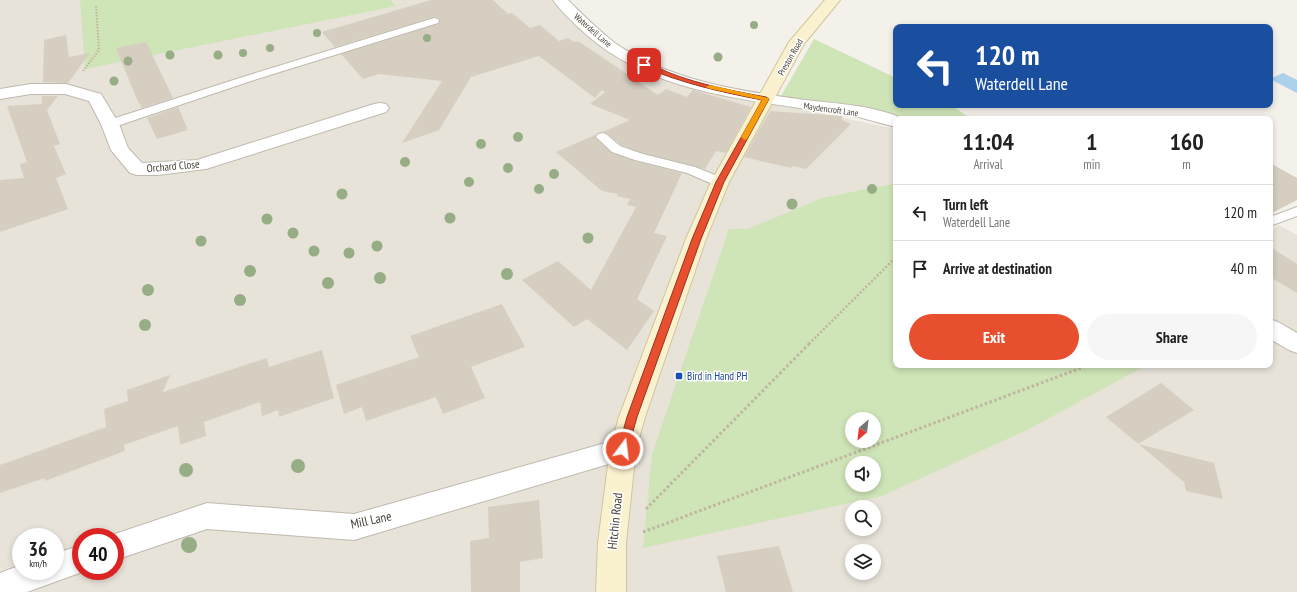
<!DOCTYPE html>
<style>
:root{--surface:#fff;--page:#f6f6f6;--text:#222;--muted:#767676;--line:#e0e0e0;--accent:#e84f2e}
body{margin:0;font-family:"PT Sans Narrow",sans-serif;background:var(--page);color:var(--text);height:100vh;display:flex;flex-direction:column;font-size:15px;white-space:nowrap}
*{box-sizing:border-box;margin:0}
p{font-size:13px;color:var(--muted)}
.icon{flex:none;width:22px;height:22px;fill:none;stroke:currentColor;stroke-width:2;stroke-linecap:round;stroke-linejoin:round}
.map{position:relative;flex:1;overflow:hidden}
.panel{position:absolute;left:893px;top:116px;width:380px;height:252px;display:flex;flex-direction:column;background:var(--surface);border-radius:8px;box-shadow:0 2px 6px #0003}
.panel>*{flex:none}
.hud{position:absolute;left:893px;top:24px;width:380px;height:84px;border-radius:8px;box-shadow:0 2px 6px #0003;background:#1a4fa0;color:#fff;overflow:hidden}
.needle{width:26px;rotate:208deg}
.buttons{position:absolute;left:845px;top:412px;display:grid;gap:8px}
.buttons a{display:grid;place-items:center;width:36px;height:36px;border-radius:50%;background:var(--surface);box-shadow:0 2px 6px #0003;font-size:20px}
.speed{position:absolute;left:12px;top:528px;display:flex;gap:8px;font-size:20px;font-weight:700;text-align:center}
.speed>*{display:grid;place-content:center;width:52px;height:52px;border-radius:50%;background:var(--surface);box-shadow:0 2px 6px #0003;line-height:1}
.speed small{font-size:10px;font-weight:400}
.speed .limit{border:6px solid #d22;background:#fff;color:#111}
.pin{position:absolute;display:grid;place-items:center;width:34px;height:34px;color:#fff;margin:-17px;border-radius:8px;box-shadow:0 2px 6px #0006}
.me{position:absolute;width:44px;margin:-22px;rotate:15deg;stroke-linejoin:round;filter:drop-shadow(0 0 3px #0008)}
.turn{display:flex;align-items:center;gap:14px;height:84px;padding:0 16px;font-size:18px}
.turn .icon{width:52px;height:52px;stroke-width:2.5}
.turn b{display:block;font-size:28px;line-height:34px}
.eta{display:flex;justify-content:space-evenly;align-items:center;height:68px;text-align:center}
.eta b{font-size:24px;font-weight:700;line-height:28px}
.action{display:flex;gap:8px;margin-top:auto;padding:8px 16px}
.action a{flex:1;height:46px;border-radius:24px;background:var(--accent);color:#fff;font-size:16px;font-weight:700;line-height:46px;text-align:center}
.action a+a{background:var(--page);color:var(--text)}
ul{padding:0;list-style:none}
li{display:flex;align-items:center;gap:12px;height:56px;padding:0 16px;border-top:1px solid var(--line)}
li div{flex:1}
li b{display:block;font-size:15px}
li em{font-style:normal}
.map>svg:first-child{display:block}
.residential{fill:#e7e3d9;fill-rule:evenodd}
.green{fill:#cfe4b7;fill-rule:evenodd}
.water{fill:#add0eb}
.building{fill:#d5cec1}
.lines{fill:none;stroke-linecap:round;stroke-linejoin:round}
.lane-casing{stroke:#bfb9ae;stroke-width:2}
.street-casing{stroke:#bfb9ae;stroke-width:2}
.secondary-casing{stroke:#d0c59e;stroke-width:2}
.path-far2{stroke:#bfb5a0;stroke-width:2;stroke-dasharray:1.5 1.5;stroke-linecap:butt}
.path-far1{stroke:#bfb5a0;stroke-width:2.5;stroke-dasharray:2 2;stroke-linecap:butt}
.path{stroke:#bfb5a0;stroke-width:3;stroke-dasharray:2.5 2.5;stroke-linecap:butt}
.lane{fill:#fff;fill-rule:evenodd}
.street{fill:#fff;fill-rule:evenodd}
.secondary{fill:#faf1ce;fill-rule:evenodd}
.tree{fill:#96ad85}
.route{fill:#e84f2e;stroke:#97331e}
.slow{fill:#f59e0b}
.transit-dot{fill:#1a4fb4;stroke:#fff;stroke-width:1.5}
.labels{text-anchor:middle;dominant-baseline:central;stroke-width:3;stroke-linejoin:round;paint-order:stroke}
.far-street-label{font-size:9px;fill:#484239;stroke:#fff}
.street-label{font-size:11px;fill:#484239;stroke:#fff}
.transit-label{font-size:11px;fill:#164399;stroke:#fff;text-anchor:start}
.near-street-label{font-size:13px;fill:#484239;stroke:#fff}
</style>
<div class="map">
<svg width="1297" height="592" viewBox="0 0 1297 592">
<rect width="100%" height="100%" fill="#f4f1eb"/>
<!-- residential -->
<path class="residential" d="M0 0H551L587 35 641 68 748 98 896 129V183L829 197 652 454 882 496 1142 365H1270V231L1279 225 1297 235V592H0ZM852 507H874V529H852ZM21 537H55V571H21ZM81 537H115V571H81ZM852 551H874V573H852Z"/>
<!-- green -->
<g class="green">
<path d="M80 0H391L396 6 85 69Z"/>
<path d="M814 39 896 78V105H951L971 119H902L871 111 781 96Z"/>
<path d="M896 183V365H1147L1029 429 882 496 643 548 652 454 729 229H748L822 198ZM852 419H874V441H852ZM852 463H874V485H852Z"/>
</g>
<!-- water -->
<path class="water" d="M1283 73 1297 80V93L1270 79Z"/>
<!-- building -->
<g class="building">
<path d="M431 0H493L508 14 512 13 530 28 540 25 559 41 568 38 574 42 578 41 658 95 666 89 687 97 693 90 751 107 726 153 716 151 705 169 643 153 621 145 607 133 603 132 630 120 590 104 605 92 602 90 595 98 539 56 471 77 439 130 402 143 442 81 379 74 363 79 341 54 438 24 440 22 439 18 434 17 335 47 322 32Z"/>
<path d="M66 35 69 57 90 53 68 83 43 82 44 40Z"/>
<path d="M146 42 173 98 142 108 136 97 116 48Z"/>
<path d="M42 96H58L47 110 60 144 54 146 66 174 56 178 68 209 0 232V180L24 178 20 164 27 162 7 106 42 104Z"/>
<path d="M178 107 188 130 157 139 147 118Z"/>
<path d="M770 111 842 116V120L851 124 806 169 793 166 791 168 744 157Z"/>
<path d="M595 135V138L612 153 635 161 682 173 654 233 667 236 637 299 654 311 627 350 587 319 574 327 522 280 558 261 591 290 636 207 627 205 630 199 616 196 618 194 602 191 556 152Z"/>
<path d="M1270 163 1297 178V200L1270 214Z"/>
<path d="M1270 247 1297 264V293L1270 277Z"/>
<path d="M502 304 525 347 471 367 485 398 443 414 436 397 366 421 362 407 344 414 336 385 419 357 410 336Z"/>
<path d="M322 350 334 398 279 417 278 410 262 416 260 402 204 422 206 436 180 445 178 426 124 445 125 451 45 481V478L0 493V465L106 427 104 409 128 401 127 390 170 375 163 392 267 358 269 367Z"/>
<path d="M1161 383 1194 410 1138 444 1214 463 1223 499 1186 491 1184 482 1106 417Z"/>
<path d="M539 500 543 558 520 562V592H471L470 541 489 538 488 507Z"/>
<path d="M779 546 793 592H726L717 556Z"/>
</g>
<g class="lines">
<!-- lane casing -->
<g class="lane-casing">
<g id="lane">
<path d="M434 18 438 19 439 21 438 23 254 80 114 127H106L104 124 106 121 246 76Z"/>
<path d="M602 133 606 134 620 146 643 154 695 167 725 179 726 182 725 185H715L687 173 635 160 612 152 596 137 598 134Z"/>
<path d="M1297 207V216L1270 226V217Z"/>
</g>
</g>
<!-- street casing -->
<g class="street-casing">
<g id="street">
<path d="M553 0H568C583 15 598 30 615 43 670 81 740 91 805 100 833 103 878 106 903 119H896V127C883 124 871 120 858 117 760 99 654 100 578 27 569 18 560 10 553 0Z"/>
<path d="M31 84H66L101 94 119 124 128 148 142 163 197 160 374 104 380 103 386 104 389 108 386 112 206 169 158 175H137L130 173 111 150 101 124 89 101 65 94H31L0 99V89Z"/>
<path d="M1270 319 1278 322 1297 333V353L1289 350 1270 339Z"/>
<path d="M623 438 632 441 636 449 632 457 354 540 207 529 115 560V537H106L207 503 354 514Z"/>
<path d="M81 545V571H85L27 592H0V573L21 565V571H55V554Z"/>
</g>
</g>
<!-- secondary casing -->
<g class="secondary-casing">
<path id="secondary" d="M825 0H840L804 44 729 182 706 239 645 417 636 449 626 543V592H596L598 543 610 449 619 417 686 239 711 182 789 42Z"/>
</g>
<!-- path-far2 -->
<path class="path-far2" d="M83 71 99 50 96 5"/>
<!-- path-far1 -->
<path class="path-far1" d="M809 344 896 257"/>
<!-- path -->
<g class="path">
<path d="M646 509 810 343"/>
<path d="M643 532 1089 365"/>
</g>
<!-- lane -->
<use href="#lane" class="lane"/>
<!-- street -->
<use href="#street" class="street"/>
<!-- secondary -->
<use href="#secondary" class="secondary"/>
</g>
<!-- trees -->
<g class="tree">
<circle cx="754" cy="25" r="4"/>
<circle cx="317" cy="33" r="4"/>
<circle cx="427" cy="38" r="4"/>
<circle cx="270" cy="48" r="4"/>
<circle cx="243" cy="53" r="4"/>
<circle cx="170" cy="55" r="4.5"/>
<circle cx="218" cy="55" r="4.5"/>
<circle cx="718" cy="57" r="4.5"/>
<circle cx="128" cy="61" r="4.5"/>
<circle cx="114" cy="81" r="4.5"/>
<circle cx="518" cy="137" r="5"/>
<circle cx="481" cy="144" r="5"/>
<circle cx="405" cy="162" r="5"/>
<circle cx="508" cy="168" r="5"/>
<circle cx="554" cy="174" r="5"/>
<circle cx="469" cy="182" r="5"/>
<circle cx="539" cy="189" r="5"/>
<circle cx="872" cy="189" r="5"/>
<circle cx="342" cy="194" r="5.5"/>
<circle cx="792" cy="204" r="5.5"/>
<circle cx="450" cy="218" r="5.5"/>
<circle cx="267" cy="219" r="5.5"/>
<circle cx="293" cy="233" r="5.5"/>
<circle cx="588" cy="238" r="5.5"/>
<circle cx="201" cy="241" r="5.5"/>
<circle cx="377" cy="246" r="5.5"/>
<circle cx="314" cy="251" r="5.5"/>
<circle cx="349" cy="253" r="5.5"/>
<circle cx="250" cy="271" r="6"/>
<circle cx="507" cy="274" r="6"/>
<circle cx="380" cy="278" r="6"/>
<circle cx="328" cy="283" r="6"/>
<circle cx="148" cy="290" r="6"/>
<circle cx="240" cy="300" r="6"/>
<circle cx="145" cy="325" r="6"/>
<circle cx="298" cy="466" r="7"/>
<circle cx="186" cy="470" r="7"/>
<circle cx="189" cy="545" r="8"/>
</g>
<!-- route -->
<path class="route" d="M642 63C650 62 662 70 670 73 701 85 734 91 766 97L769 99 724 182 701 239 637 417 628 449 627 453 623 454 619 453 618 449 627 417 692 239 716 182 762 100C721 92 680 83 642 66Z"/>
<!-- slow -->
<path class="slow" d="M710 85 768 98 769 99 747 139 745 140 741 137 762 100 707 88 706 87Z"/>
<!-- markers -->
<rect class="transit-dot" x="675" y="372" width="8" height="8" rx="2"/>
<g class="labels">
<!-- far-street labels -->
<g class="far-street-label">
<text transform="translate(593 30) rotate(41)">Waterdell Lane</text>
<text transform="translate(790 57) rotate(-60)">Preston Road</text>
<text transform="translate(831 109) rotate(8)">Maydencroft Lane</text>
</g>
<!-- street labels -->
<g class="street-label">
<text transform="translate(173 166) rotate(-5)">Orchard Close</text>
</g>
<!-- transit labels -->
<g class="transit-label">
<text x="687" y="376">Bird in Hand PH</text>
</g>
<!-- near-street labels -->
<g class="near-street-label">
<text transform="translate(371 520) rotate(-12)">Mill Lane</text>
<text transform="translate(615 521) rotate(-84)">Hitchin Road</text>
</g>
</g>
</svg>
<div class="buttons">
<a><svg class="needle" viewBox="-14 -14 28 28"><path d="M0-13l5 13h-10z" fill="#e53935"/><path d="M0 13l5-13h-10z" fill="#767676"/></svg></a>
<a><svg class="icon" aria-label="sound" viewBox="0 0 24 24"><path d="M4 9h4l5-4v14l-5-4H4zM17 9q2 3 0 6"/></svg></a>
<a><svg class="icon" aria-label="search" viewBox="0 0 24 24"><circle cx="10" cy="10" r="6"/><path d="M15 15l6 6"/></svg></a>
<a><svg class="icon" aria-label="layers" viewBox="0 0 24 24"><path d="M12 4l9 5-9 5-9-5zM3 14l9 5 9-5"/></svg></a>
</div>
<div class="speed"><div>36<small>km/h</small></div><div class="limit">40</div></div>
<div class="pin" style="left:644px;top:65px;background:#d93025"><svg class="icon" aria-label="arrive" viewBox="0 0 24 24"><path d="M6 21V4h12l-3 4 3 4H6"/></svg></div>
<svg class="me" style="left:623px;top:449px" viewBox="-20 -20 40 40"><circle r="17" fill="#e84f2e" stroke="#fff" stroke-width="3"/><path d="M0-11L8 9 0 5-8 9z" fill="#fff"/></svg>
<div class="hud">
<div class="turn"><svg class="icon" aria-label="left" viewBox="0 0 24 24"><path d="M17 20v-9H6M10 6l-5 5 5 5"/></svg><div><b>120 m</b>Waterdell Lane</div></div>
</div>
<section class="panel">
<div class="eta">
<div><b>11:04</b><p>Arrival</p></div>
<div><b>1</b><p>min</p></div>
<div><b>160</b><p>m</p></div>
</div>
<ul>
<li><svg class="icon" aria-label="left" viewBox="0 0 24 24"><path d="M17 20v-9H6M10 6l-5 5 5 5"/></svg><div><b>Turn left</b><p>Waterdell Lane</p></div><em>120 m</em></li>
<li><svg class="icon" aria-label="arrive" viewBox="0 0 24 24"><path d="M6 21V4h12l-3 4 3 4H6"/></svg><div><b>Arrive at destination</b></div><em>40 m</em></li>
</ul>
<div class="action"><a>Exit</a><a>Share</a></div>
</section>
</div>
